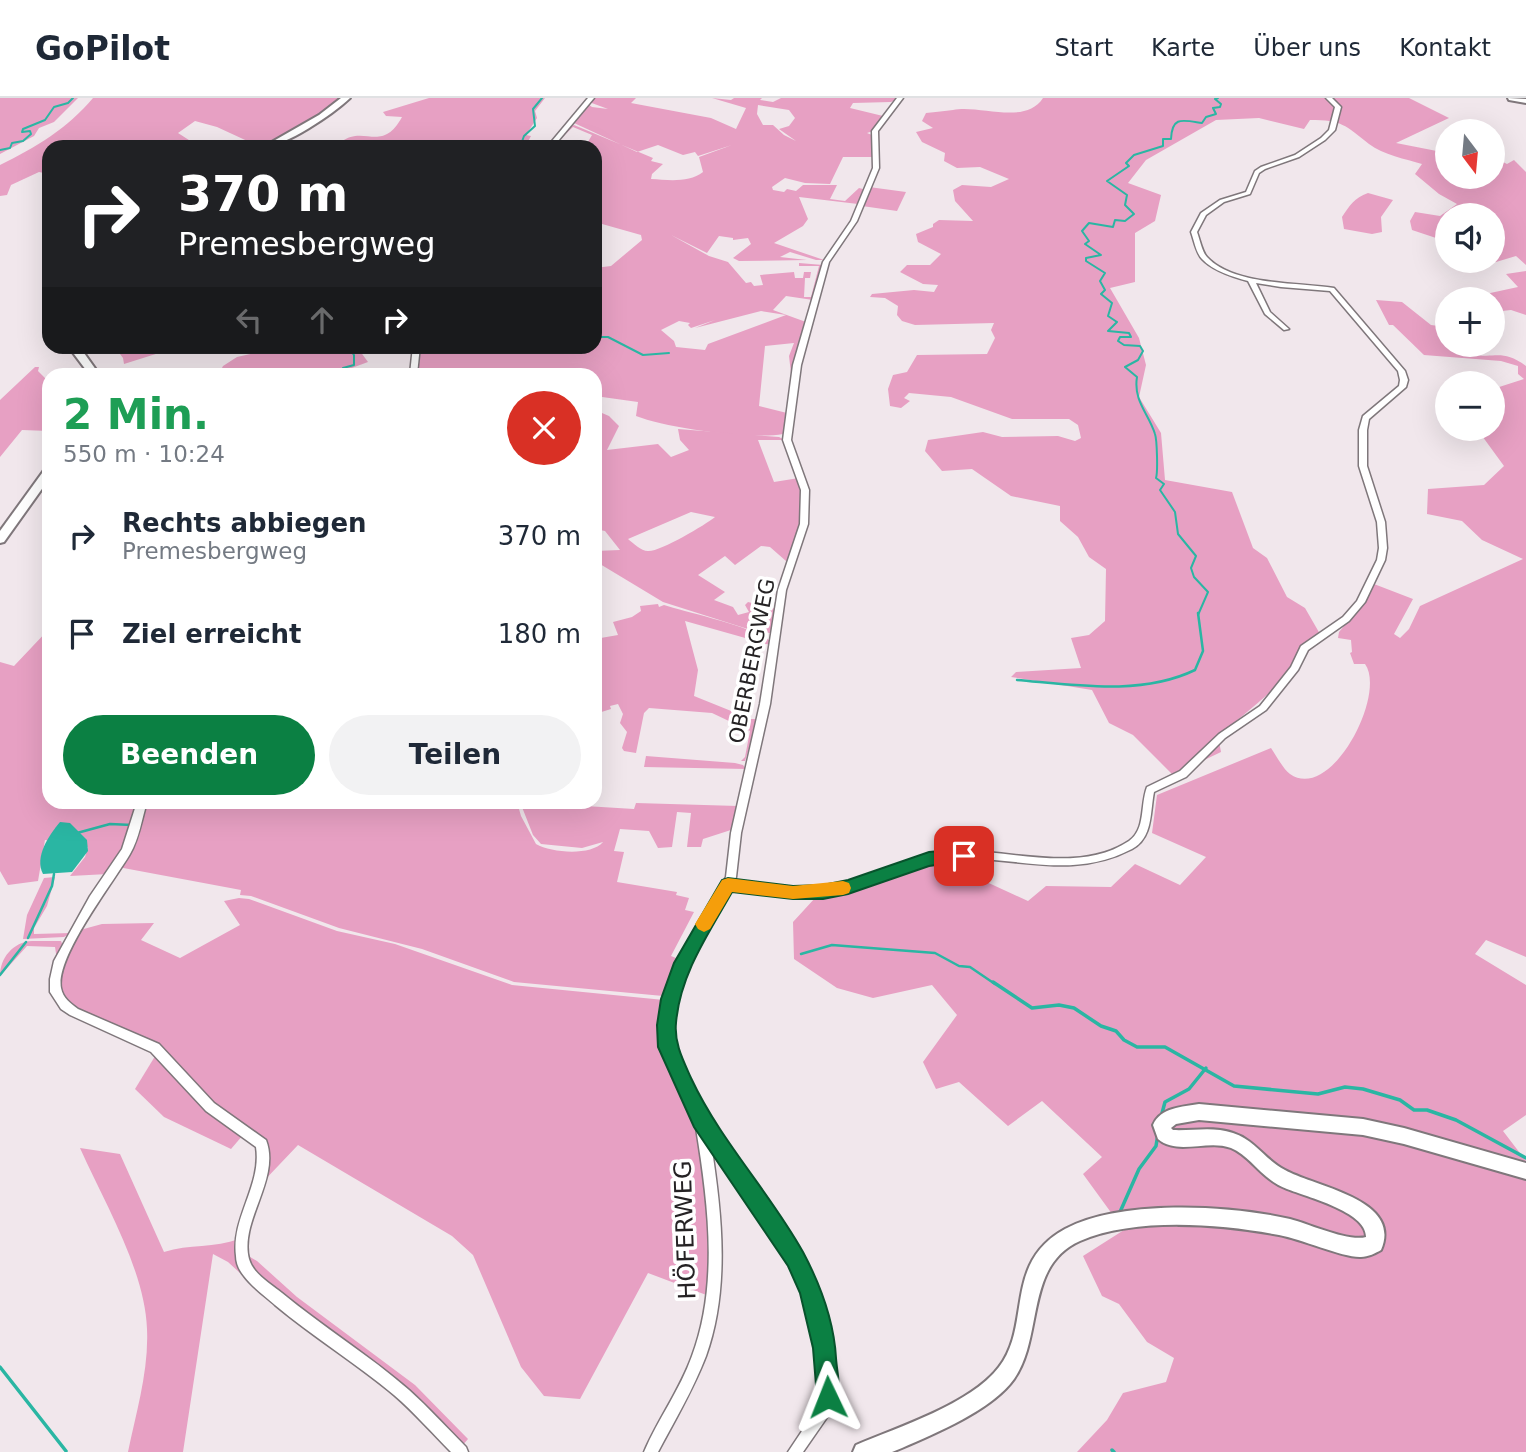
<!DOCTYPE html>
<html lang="de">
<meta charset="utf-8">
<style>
:root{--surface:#fff;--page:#f2f2f3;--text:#1f2937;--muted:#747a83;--line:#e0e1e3;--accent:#0b8043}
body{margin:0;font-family:"DejaVu Sans",sans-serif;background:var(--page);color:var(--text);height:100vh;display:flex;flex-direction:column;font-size:26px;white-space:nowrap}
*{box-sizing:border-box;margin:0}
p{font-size:23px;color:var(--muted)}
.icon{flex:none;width:38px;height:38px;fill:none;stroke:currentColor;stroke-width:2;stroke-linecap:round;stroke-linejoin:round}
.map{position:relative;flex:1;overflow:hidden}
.side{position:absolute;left:42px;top:270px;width:560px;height:441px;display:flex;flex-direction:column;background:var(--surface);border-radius:21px;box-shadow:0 7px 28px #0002}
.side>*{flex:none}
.banner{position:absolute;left:42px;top:42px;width:560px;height:214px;border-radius:21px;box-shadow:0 7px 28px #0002;background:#202124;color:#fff;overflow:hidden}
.needle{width:46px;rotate:164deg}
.controls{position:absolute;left:1435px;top:21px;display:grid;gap:14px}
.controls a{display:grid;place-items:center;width:70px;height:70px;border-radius:50%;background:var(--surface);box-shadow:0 7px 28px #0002;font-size:35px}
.pin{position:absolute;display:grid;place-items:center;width:60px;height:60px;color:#fff;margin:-30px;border-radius:14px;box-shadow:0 4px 10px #0006}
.me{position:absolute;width:77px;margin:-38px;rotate:358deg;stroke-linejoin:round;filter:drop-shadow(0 0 5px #0008)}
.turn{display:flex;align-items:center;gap:24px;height:147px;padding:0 21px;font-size:32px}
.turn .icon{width:91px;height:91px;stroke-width:2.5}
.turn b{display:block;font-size:49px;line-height:60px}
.lanes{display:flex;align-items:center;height:66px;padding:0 21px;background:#0003;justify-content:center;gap:35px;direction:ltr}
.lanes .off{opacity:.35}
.round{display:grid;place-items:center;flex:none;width:74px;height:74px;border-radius:37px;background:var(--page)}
.headline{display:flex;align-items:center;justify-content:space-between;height:119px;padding:0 21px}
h1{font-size:42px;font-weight:800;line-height:52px;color:#1e9e55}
.primary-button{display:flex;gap:14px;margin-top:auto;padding:14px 21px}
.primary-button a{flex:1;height:80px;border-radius:42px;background:var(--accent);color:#fff;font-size:28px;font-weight:800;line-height:80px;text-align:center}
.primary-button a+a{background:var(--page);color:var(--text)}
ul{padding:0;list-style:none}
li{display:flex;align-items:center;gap:21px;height:98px;padding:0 21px}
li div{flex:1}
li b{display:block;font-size:26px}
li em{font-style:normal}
header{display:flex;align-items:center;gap:42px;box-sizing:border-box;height:98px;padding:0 35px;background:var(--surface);border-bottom:2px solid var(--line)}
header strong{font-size:33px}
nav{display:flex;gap:38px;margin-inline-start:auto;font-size:24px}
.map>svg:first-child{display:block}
.green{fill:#e7a0c3;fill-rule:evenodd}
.water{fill:#2ab6a3}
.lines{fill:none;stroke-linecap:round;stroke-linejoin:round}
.stream-far2{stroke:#2ab6a3;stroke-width:2}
.stream-far1{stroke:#2ab6a3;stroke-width:2.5}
.stream{stroke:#2ab6a3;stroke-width:3.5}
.street-casing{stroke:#7f777b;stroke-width:3}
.secondary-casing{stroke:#7f777b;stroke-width:4}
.street{fill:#fff;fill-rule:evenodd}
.secondary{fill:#fff;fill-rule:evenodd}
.route{fill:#0b8043;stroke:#07532c;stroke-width:2}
.slow{fill:#f59e0b}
.labels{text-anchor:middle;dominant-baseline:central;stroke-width:7;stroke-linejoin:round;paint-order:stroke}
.street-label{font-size:21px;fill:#252224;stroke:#fff}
.near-street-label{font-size:24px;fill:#252224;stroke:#fff}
</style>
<header>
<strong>GoPilot</strong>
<nav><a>Start</a><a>Karte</a><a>Über uns</a><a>Kontakt</a></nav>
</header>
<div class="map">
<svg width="1526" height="1354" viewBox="0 0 1526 1354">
<rect width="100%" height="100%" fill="#f1e7ec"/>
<!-- green -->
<g class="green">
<path d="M0 0H78L54 24 39 30 34 38 0 56Z"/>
<path d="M93 0H345L333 10 265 48H258L217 29 195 23 178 35 192 44 193 49H85L73 45 64 49H49V76L39 74 11 87 7 97 0 98V67C35 50 68 30 93 0Z"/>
<path d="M429 0H545L535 13 537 20 526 37 531 38 525 49 498 46 495 49H344L345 45 341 44C364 26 382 56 402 19L386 18 383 14Z"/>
<path d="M593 0H636L631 5 711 20 736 31 746 10 712 0 731 2 734 0H762L760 2 773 4 781 0H899L891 4 853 5 850 10 883 18 873 33 867 35 872 37 875 59H843L830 86 805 85 785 80 772 89 773 92 784 94 787 91 796 93 803 87H837L830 101 845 103 859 90 863 91 858 106 799 99 808 121 803 128 774 145 824 162H816L790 154 780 159 807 162 739 163 733 160 751 146 748 140 733 142V140L719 138 707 155 671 137 709 158 728 164 746 185 751 184 754 188 763 187 760 177 794 174 795 180H803L804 174H811L810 180H805L804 199H811L819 168H799V165L823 167 813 202 786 198 773 212 806 224 792 284 789 258 794 245 765 248 759 308 787 315 783 336C751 342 667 330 636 318L638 304 595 298V276H414L419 249 595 248V170L611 168 642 142 641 137 595 124V49H585L592 37 573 29 552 49 570 28 574 27 653 60 651 63 663 66 652 76 651 81C668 82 689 85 703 74L699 59 732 47 698 58 695 54 683 57 658 47 637 54 574 25 588 6 592 9 608 11 589 4ZM758 7 789 12 795 20 789 28 779 31 796 43 784 37 773 27H763L757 16ZM761 213 786 217 708 246 705 252 676 249 674 243 661 232 679 223 690 225 688 227 691 230 715 222 695 230Z"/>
<path d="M1043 0H1409L1449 20 1396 45 1447 55V79H1493V59L1507 66 1514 62 1526 74V167L1516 158 1496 164 1488 163H1493V117H1447V150L1439 141 1412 132 1410 123 1415 114 1440 118 1457 106 1439 96 1415 76 1422 66C1406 61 1383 57 1369 46 1345 27 1342 22 1310 22L1304 31 1259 20 1216 22 1146 62 1128 85 1161 97 1155 123 1135 135V184L1110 190 1139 240 1146 267 1139 299 1161 335 1165 382 1232 394 1253 450 1267 460 1287 499 1305 510 1320 536C1302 572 1249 612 1218 638L1221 654 1173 677 1133 637 1109 625 1092 592 1011 579 1016 574 1081 570 1071 540 1089 537 1105 523 1106 471 1089 459 1078 439 1060 423V408L1011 398 972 371 942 373 925 353 928 342 983 334 1002 339 1058 338 1075 343 1081 340 1078 327 1069 321H1012L951 299 909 295 904 300 910 303 901 310 890 308 888 291 893 277 907 274 917 257 987 256 995 240 991 232 994 225 915 227 902 223 897 217 898 208 885 200 870 199 872 196 914 192 934 194 938 187 923 186 900 174 907 167H930L941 156 918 144 916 136 933 129V126L939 122 973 123 955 103 953 92 962 87 991 89 1009 81 980 69 957 70 944 63 945 55 922 44 916 34 933 30 922 23 926 15C936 14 945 13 953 12 979 6 1025 28 1043 0Z"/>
<path d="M869 89 906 94 897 113 862 108Z"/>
<path d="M1368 95 1393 102 1381 119 1382 134 1372 136 1344 131 1342 119C1350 107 1354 100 1368 95Z"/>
<path d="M1526 173V217L1511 212 1493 214V201H1473L1481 197 1518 189 1506 176Z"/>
<path d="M1376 202 1402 204 1431 227 1447 229V247L1471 248 1473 251 1468 255C1494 263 1500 249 1526 268V859L1486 842 1475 856 1526 887V1017L1503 1033 1526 1063V1068L1480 1056 1198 1010 1157 1029 1231 1046 1360 1120 1369 1144 1299 1128 1115 1120 1083 1076 1102 1059 1042 1003 1008 1028 959 984 936 991 923 964 957 917 932 887 873 900 837 890 794 861 793 824 815 800 851 795 941 763 1028 803 1046 788 1111 789 1135 766 1180 787 1206 759 1152 735 1157 697 1271 650C1276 657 1283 671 1290 676 1331 705 1387 596 1365 566H1354L1350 555 1352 554 1351 542 1338 540 1339 534 1363 506 1374 486 1413 501 1394 536 1400 540 1409 531 1420 508 1523 461 1482 442 1462 423 1427 416 1428 391 1484 387 1504 368 1477 331H1493V291L1524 281 1518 276V268L1501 263 1424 257 1393 227H1389Z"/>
<path d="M123 248H178V249L124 266 123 260 117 252Z"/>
<path d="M283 249H357L368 264 349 271 347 276H219L223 268 237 259Z"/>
<path d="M35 269H39L38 273 49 284V333L22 332 0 359V302Z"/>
<path d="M595 312 609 318 619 328 607 352 658 346 671 359 689 352 680 342 678 331 779 339 785 342H758L774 384 799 380C806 409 799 432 790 460L786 463 770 449 761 448 735 467 725 458 698 477 725 494 714 502 733 509 738 517 749 514 745 507 748 504 776 511 770 535 754 533 663 504 595 463V453L620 452 605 433 595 431ZM691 414 715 419C705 427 660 454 648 453 641 453 633 445 628 441Z"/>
<path d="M658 506 659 509 664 507C686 514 757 530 770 543V547L685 523 698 572 694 598 751 621H758L745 663H741L745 659 750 633 712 615 649 610 644 615 636 655 624 653 622 650 627 634 620 625 623 616 618 606 610 608 611 611 595 616V541L618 537 613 524 632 519 641 513 640 508Z"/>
<path d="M49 531V704H139L132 733 108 776 70 778 85 759 88 749 45 742 38 783 8 787 0 773V564L14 568Z"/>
<path d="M646 658 735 665 743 667 746 671 644 669Z"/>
<path d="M144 704H517L521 718 536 746C552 755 591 758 603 744L582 750 541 746 533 737 520 704H584L585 708 634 711 636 705 738 708 734 731 703 741 701 749H687L691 715 677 714 672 749 658 750 649 733 620 731 614 753 624 754 617 784 677 794 676 797 689 800 685 812 694 814 671 858 681 862 667 896 663 898 514 884 422 851 339 830 251 798 240 797 241 792 118 769 137 733Z"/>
<path d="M55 779 47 808 34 830V836L71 835 64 839 23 841 27 817 44 780Z"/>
<path d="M239 800 249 801 337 833 395 846 512 887 664 902 663 916 701 1041 709 1123V1198L648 1175 580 1301 544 1298 521 1269 473 1157 452 1138 298 1047 260 1087 269 1056 267 1044 225 1018 162 952 76 912 62 899 57 880 74 841 80 832 102 826 154 825 141 842 180 860 240 827 224 803Z"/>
<path d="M32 843H61L63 848 57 862 55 849 27 848 0 878C0 860 13 844 32 843Z"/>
<path d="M157 955 243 1037 231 1051 164 1019 135 991Z"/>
<path d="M1179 1020 1364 1032 1526 1076V1354H1077L1107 1322 1123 1295 1166 1284 1174 1260 1147 1244 1119 1206 1102 1198 1083 1158 1135 1125 1267 1130 1357 1153 1379 1133 1290 1080 1256 1052 1172 1033 1170 1030Z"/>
<path d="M80 1050 120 1056 164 1154C189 1146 215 1150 239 1141L243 1172 240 1175 228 1164 213 1156 183 1354H128C136 1315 149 1272 147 1231 145 1172 104 1104 80 1050Z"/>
<path d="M245 1156 257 1163 297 1199 415 1287 468 1341 462 1348 256 1175Z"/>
</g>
<!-- water -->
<path class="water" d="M60 724 70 725 87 742 88 753 72 774 43 776C34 759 49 737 60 724Z"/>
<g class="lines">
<!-- stream-far2 -->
<g class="stream-far2">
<path d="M520 49 524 38 535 28 533 11 542 0"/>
<path d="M0 52 10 50 12 45 23 43 31 36 30 33 22 34 23 31 45 22 54 9 68 5 73 0"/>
<path d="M595 239H608L643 257 669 255"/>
<path d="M342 276 343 270 354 267V257L347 248"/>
<path d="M1198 517 1208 494 1194 479 1191 470 1196 458 1178 436 1175 414 1160 392 1164 386 1156 380C1158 374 1157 342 1155 336 1149 316 1133 303 1137 279L1125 269 1138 262 1143 253 1140 248 1124 247 1118 243 1120 239H1131L1129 235 1108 233 1117 224 1108 218 1112 205 1101 196 1105 192 1100 183 1105 175 1086 163V160L1101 157 1085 146 1089 143 1082 133 1089 125 1113 129 1115 122 1125 123 1134 116 1125 107 1127 97 1107 83 1129 68 1126 65 1134 57 1163 48V41H1171C1172 18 1182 22 1202 25L1206 19 1216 16 1213 10 1220 9 1221 6 1215 1 1218 0"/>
</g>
<!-- stream-far1 -->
<g class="stream-far1">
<path d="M1017 582C1075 587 1141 598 1195 572L1203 553 1198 515"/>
<path d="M77 735 110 726 132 727"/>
<path d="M28 840 52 788 54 776"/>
<path d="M801 856 832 847 935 855 959 868 970 869 995 886"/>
<path d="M0 877 26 844"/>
</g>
<!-- stream -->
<g class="stream">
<path d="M993 884 1032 910 1059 907 1074 910 1101 928 1116 933 1124 942 1137 949H1165L1234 988 1318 996 1345 989 1363 991 1400 1002 1414 1012H1427L1456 1022 1526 1060"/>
<path d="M1161 1019 1165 1004 1189 991 1206 970"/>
<path d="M1120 1114 1139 1071 1156 1048 1158 1036"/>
<path d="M0 1269 66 1353"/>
<path d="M1112 1352 1114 1354"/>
</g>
<!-- street casing -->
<g class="street-casing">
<g id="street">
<path d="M588 0H594L553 49H547Z"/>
<path d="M897 0H903L878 33 879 70 857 123 829 164 801 267 791 342 809 392 808 426 786 492 770 606 741 735 736 779 734 784C772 789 812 795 850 785 884 775 915 755 951 753 1007 750 1078 777 1129 743 1146 731 1140 707 1147 689L1180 673 1219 636 1260 608 1291 569 1301 548 1343 519 1357 503 1377 462 1379 450 1377 424 1359 368V332L1363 318 1399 288 1400 282 1398 273 1330 193 1281 189 1256 185 1270 214 1289 231 1284 232 1265 216 1248 183C1233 179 1213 173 1202 161 1196 155 1194 142 1191 134L1201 115 1220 102 1246 94 1255 73 1261 69 1295 57 1321 40 1329 32 1335 9 1326 0H1332L1341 9 1335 32 1325 42 1299 59 1265 71 1259 75 1250 96 1224 104 1206 117 1197 134C1200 142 1202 154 1207 159 1234 188 1298 184 1334 190L1405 273 1408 282 1406 289 1369 321 1367 332V368L1385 424 1387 450 1385 462 1365 504 1349 523 1308 552 1298 572 1266 612 1225 640 1186 679 1154 694C1150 714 1153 740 1132 751 1069 784 1012 756 948 761 914 765 884 783 851 792 812 804 769 797 729 791L688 866 676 901 672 927 677 960 705 1018 799 1156 822 1206 835 1274V1299L828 1318 803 1354H788L818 1309 821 1299V1274L809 1206 791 1164 711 1046C722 1115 730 1191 706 1258 693 1292 675 1322 658 1354H644C658 1321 680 1292 692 1258 719 1186 708 1104 696 1030L697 1027 665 960 660 927 664 901 679 862 726 779 731 735 760 606 778 492 800 426 801 392 783 342 793 267 823 164 851 123 873 70 872 33Z"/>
<path d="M413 248H420L417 276H410Z"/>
<path d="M137 704H147C142 720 139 741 130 756 113 785 55 859 61 890 63 900 70 905 78 911L159 946 214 1005 266 1042C281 1081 239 1123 249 1161 253 1176 271 1186 282 1195 323 1229 369 1257 409 1292 429 1310 447 1330 466 1349L468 1354H451C432 1335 415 1315 394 1297 356 1265 313 1239 275 1207 265 1198 252 1189 244 1178 239 1172 236 1165 236 1158 231 1120 262 1087 256 1049L206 1013 151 954 70 917 61 911 50 894V881L54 863 90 798 122 751Z"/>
</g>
</g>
<!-- secondary casing -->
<g class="secondary-casing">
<g id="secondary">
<path d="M341 0H350C333 16 285 49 263 49L319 17Z"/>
<path d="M1508 0 1526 1V5L1509 2Z"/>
<path d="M68 248H79L99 276H89Z"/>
<path d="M49 370V381L4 444 0 445V433L45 371Z"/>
<path d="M1199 1006 1363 1021 1404 1030 1526 1065V1081L1404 1046 1363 1037 1199 1022 1176 1026 1171 1030 1173 1032C1193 1033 1213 1028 1233 1035 1255 1042 1265 1062 1285 1072 1315 1089 1403 1101 1381 1152 1376 1155 1368 1159 1361 1159 1344 1160 1301 1141 1279 1137 1220 1126 1136 1119 1080 1143 1024 1168 1044 1238 1014 1281 992 1312 936 1335 902 1350L892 1354H853L856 1347C898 1329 971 1306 999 1269 1032 1226 1003 1165 1065 1131 1121 1101 1229 1107 1290 1121 1309 1126 1349 1144 1366 1139 1367 1114 1307 1099 1287 1091 1261 1081 1251 1058 1231 1050 1207 1041 1178 1058 1158 1041L1153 1027C1161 1009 1182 1009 1199 1006Z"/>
</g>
</g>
<!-- street -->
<use href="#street" class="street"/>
<!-- secondary -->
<use href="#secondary" class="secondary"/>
</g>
<!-- route -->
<path class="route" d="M964 751 970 753 972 758 970 762 929 768 848 796 823 801H793L732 794C709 835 680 876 676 925 674 945 683 962 691 980 721 1044 769 1093 803 1154 820 1186 834 1224 836 1260 837 1275 842 1293 836 1307L828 1310 820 1307 817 1299 813 1250 800 1195 788 1168 694 1029 658 949 657 927 661 901 674 865 722 782 728 780 793 788 823 787 848 782 929 754Z"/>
<!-- slow -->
<path class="slow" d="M728 780 793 788 843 783 849 785 851 790 849 795 843 797 793 801 732 794 710 831 704 834 698 831 695 826 698 821 722 782Z"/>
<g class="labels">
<!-- street labels -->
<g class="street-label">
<text transform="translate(752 563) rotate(-79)">OBERBERGWEG</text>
</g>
<!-- near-street labels -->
<g class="near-street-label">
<text transform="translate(685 1132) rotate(-92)">HÖFERWEG</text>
</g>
</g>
</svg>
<div class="controls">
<a><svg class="needle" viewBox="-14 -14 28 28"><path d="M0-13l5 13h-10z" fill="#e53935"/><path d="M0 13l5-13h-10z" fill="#747a83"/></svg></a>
<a><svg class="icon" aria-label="sound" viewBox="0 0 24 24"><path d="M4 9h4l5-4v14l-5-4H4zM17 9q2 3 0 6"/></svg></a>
<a>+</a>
<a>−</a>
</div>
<div class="pin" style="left:964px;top:758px;background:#d93025"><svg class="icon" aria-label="arrive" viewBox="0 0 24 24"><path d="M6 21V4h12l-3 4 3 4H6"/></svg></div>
<svg class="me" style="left:828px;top:1299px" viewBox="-20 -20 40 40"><path d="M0-17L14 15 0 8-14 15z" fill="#0b8043" stroke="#fff" stroke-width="4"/></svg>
<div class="banner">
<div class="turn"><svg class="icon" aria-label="right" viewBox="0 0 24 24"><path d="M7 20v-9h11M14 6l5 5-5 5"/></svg><div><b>370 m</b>Premesbergweg</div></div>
<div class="lanes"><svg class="icon off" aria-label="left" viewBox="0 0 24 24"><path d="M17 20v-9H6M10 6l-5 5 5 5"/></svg><svg class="icon off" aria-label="ahead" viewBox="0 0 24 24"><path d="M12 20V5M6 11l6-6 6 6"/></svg><svg class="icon" aria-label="right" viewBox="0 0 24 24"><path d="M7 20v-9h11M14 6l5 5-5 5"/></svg></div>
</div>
<section class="side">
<div class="headline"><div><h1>2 Min.</h1><p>550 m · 10:24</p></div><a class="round" style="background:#d93025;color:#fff"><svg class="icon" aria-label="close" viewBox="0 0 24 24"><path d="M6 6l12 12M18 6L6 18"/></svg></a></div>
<ul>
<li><svg class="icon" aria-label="right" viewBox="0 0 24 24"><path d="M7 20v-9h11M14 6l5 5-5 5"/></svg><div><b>Rechts abbiegen</b><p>Premesbergweg</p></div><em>370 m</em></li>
<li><svg class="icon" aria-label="arrive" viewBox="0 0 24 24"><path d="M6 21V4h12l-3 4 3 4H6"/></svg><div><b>Ziel erreicht</b></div><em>180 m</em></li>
</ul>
<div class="primary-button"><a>Beenden</a><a>Teilen</a></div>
</section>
</div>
